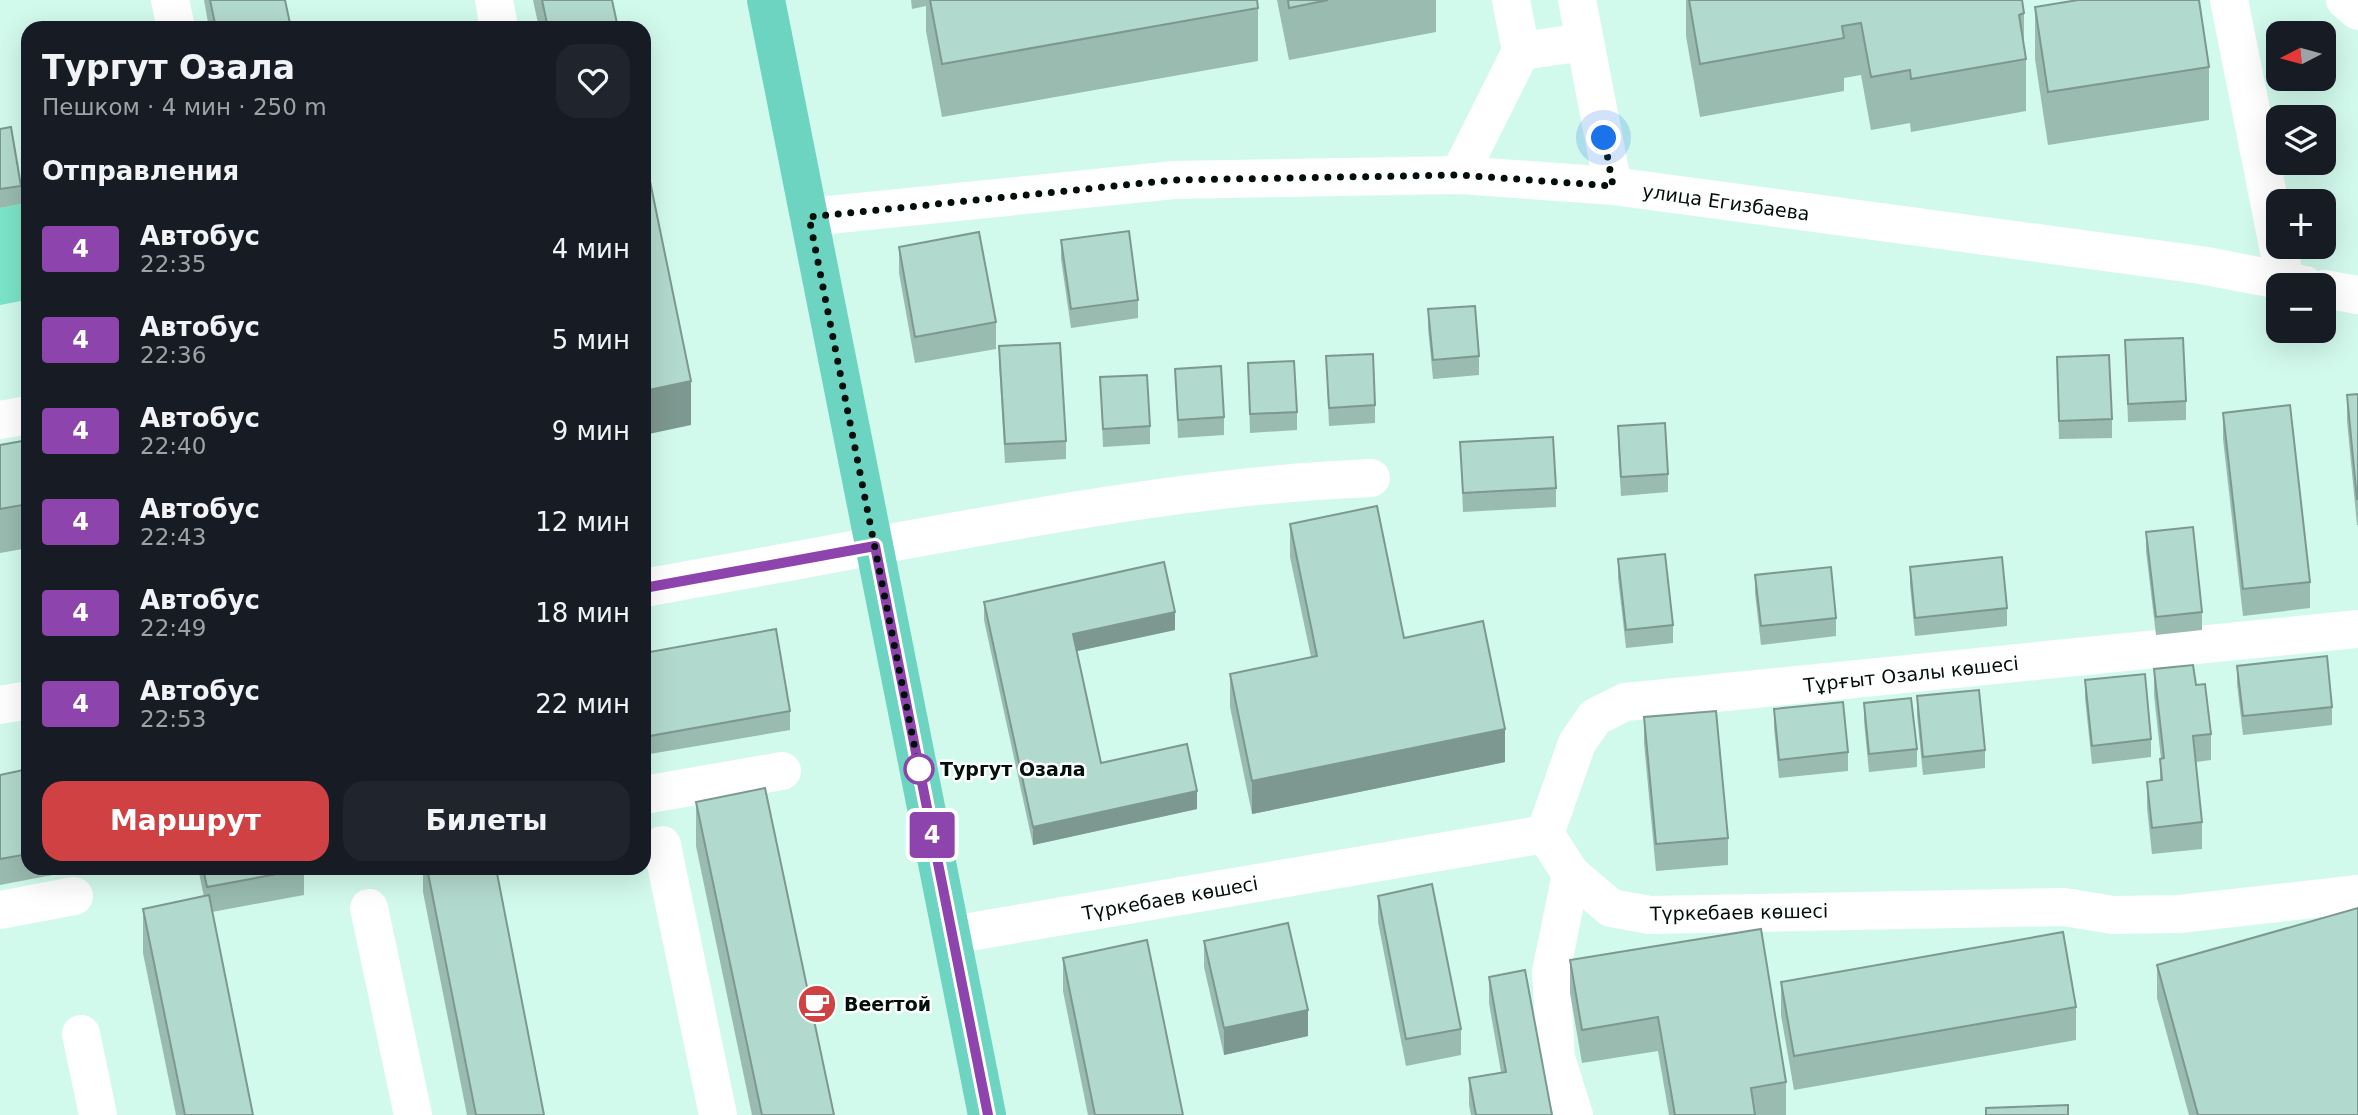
<!DOCTYPE html>
<html lang="ru">
<head>
<meta charset="utf-8">
<style>
  :root { --surface:#171b24; --page:#20242c; --text:#f1f3f6; --muted:#9ea1a6; --accent:#d04143 }
  body { margin:0; font-family:"DejaVu Sans",sans-serif; background:var(--page); color:var(--text); height:100vh; display:flex; flex-direction:column; font-size:26px; white-space:nowrap }
  * { box-sizing:border-box; margin:0 }
  p { font-size:23px; color:var(--muted) }
  .icon { flex:none; width:38px; height:38px; fill:none; stroke:currentColor; stroke-width:2; stroke-linecap:round; stroke-linejoin:round }
  .map { position:relative; flex:1; overflow:hidden }
  .drawer { position:absolute; left:21px; top:21px; width:630px; height:854px; display:flex; flex-direction:column; background:var(--surface); border-radius:21px; box-shadow:0 7px 28px #0002 }
  .drawer>* { flex:none }
  .badge { padding:0 14px; border-radius:5px; font-size:24px; line-height:46px }
  .needle { width:46px; rotate:264deg }
  .tools { position:absolute; left:2266px; top:21px; display:grid; gap:14px }
  .tools a { display:grid; place-items:center; width:70px; height:70px; border-radius:14px; background:var(--surface); box-shadow:0 7px 28px #0002; font-size:35px }
  .you { position:absolute; width:35px; height:35px; margin:-18px; border:5px solid #fff; border-radius:50%; background:#1a73e8; box-shadow:0 0 0 10px #1a73e833 }
  .map>.badge { position:absolute; translate:-50% -50%; box-shadow:0 0 0 4px #fff }
  h2 { padding:0 21px; font-size:26px; line-height:63px }
  .round { display:grid; place-items:center; flex:none; width:74px; height:74px; border-radius:21px; background:var(--page) }
  .overview { display:flex; align-items:center; justify-content:space-between; height:119px; padding:0 21px }
  h1 { font-size:33px; font-weight:800; line-height:52px }
  .button { display:flex; gap:14px; margin-top:auto; padding:14px 21px }
  .button a { flex:1; height:80px; border-radius:21px; background:var(--accent); color:#fff; font-size:28px; font-weight:800; line-height:80px; text-align:center }
  .button a+a { background:var(--page); color:var(--text) }
  ul { padding:0; list-style:none }
  li { display:flex; align-items:center; gap:21px; height:91px; padding:0 21px }
  li div { flex:1 }
  li b { display:block; font-size:26px }
  li em { font-style:normal }
  li .badge { min-width:77px; font-weight:700; text-align:center }
  .map>svg:first-child { display:block }
  .green { fill:#7be4c8 }
  .lines { fill:none; stroke-linecap:round; stroke-linejoin:round }
  .minor { stroke:#fff; stroke-width:38 }
  .major { stroke:#6dd4c1; stroke-width:38 }
  .wall { fill:#99bbb0 }
  .shaded-wall { fill:#7d9890 }
  .building { fill:#b2d9cd; stroke:#7d9890; stroke-width:2 }
  .line-casing { stroke:#fff; stroke-width:16 }
  .line { stroke:#8e44ad; stroke-width:10 }
  .walk { stroke:#030f0b; stroke-width:7; stroke-dasharray:0 12.6 }
  .stop-dot { fill:#fff; stroke:#8e44ad; stroke-width:3.5 }
  .labels { text-anchor:middle; dominant-baseline:central; stroke-width:5; stroke-linejoin:round; paint-order:stroke }
  .street-label { font-size:19px; fill:#030f0b; stroke:#fff }
  .stop-label { font-size:19px; font-weight:bold; fill:#030f0b; stroke:#fff; text-anchor:start }
  .poi-label { font-size:19px; font-weight:bold; fill:#030f0b; stroke:#fff; text-anchor:start }
</style>
</head>
<body>
<div class="map">
<svg width="2358" height="1115" viewBox="0 0 2358 1115">
  <rect width="100%" height="100%" fill="#d1f9ec"/>
  <path class="green" d="M21 204 28 230V295L26 300 0 305V208Z"/>
  <g class="lines">
    <path class="minor" d="M170 0 176 28
      M494 0 499 28
      M1577 0 1613 186
      M2229 0 2285 281
      M2345 0 2358 11
      M1521 51 1585 42
      M1459 175 1521 51 1511 0
      M809 217 1174 180 1459 175 1613 186 2201 265 2305 285
      M2324 289 2358 295
      M0 420 28 415
      M644 588C720 574 797 561 873 546 1038 516 1203 485 1371 478
      M0 705 28 700
      M644 795 782 771
      M1545 834 1577 743 1595 717 1625 702 2358 629
      M1545 834 1571 874 1611 908 1650 915 2064 907 2113 915 2179 914 2358 894
      M662 845 718 1115
      M1571 874 1551 972 1556 1058 1574 1115
      M369 908 413 1115
      M0 910 74 896
      M952 935 1545 834
      M81 1034 98 1115"/>
    <path class="major" d="M766 0 987 1115"/>
  </g>
  <path class="wall" d="M204 0H285L291 28H209Z
    M533 0H612L618 28H539Z
    M911 0H1257L1258 8V61L942 117 926 31V6L912 9Z
    M1277 0H1436V32L1289 60Z
    M1686 0H2022L2024 13V46L2026 59V111L1911 132 1910 123 1871 130 1861 75 1844 78V91L1700 117 1686 36Z
    M2035 7 2209 67V120L2048 145 2035 59Z
    M0 129 21 186V204L0 208Z
    M1061 240 1138 300V318L1071 328 1061 259Z
    M899 247 996 322V349L915 363 899 273Z
    M1428 309 1479 356V375L1433 379 1428 328Z
    M2125 340 2186 401V420L2128 422Z
    M999 346 1066 441V459L1005 463 999 364Z
    M1326 356 1375 405V423L1329 426Z
    M2057 357 2112 419V438L2059 439Z
    M1248 363 1297 412V430L1250 433Z
    M1175 369 1224 417V435L1178 438Z
    M1100 377 1150 426V444L1103 447Z
    M2358 394V525H2357L2347 421V395Z
    M2223 413 2310 582V608L2243 616 2223 439Z
    M1618 426 1668 474V492L1621 496 1618 445Z
    M28 440V548L0 553V445Z
    M1460 442 1556 488V507L1463 512Z
    M1290 524 1404 638 1505 762 1252 814 1230 707V674L1311 657 1290 557Z
    M2146 532 2202 612V630L2156 635 2146 551Z
    M1618 559 1673 625V643L1626 648 1618 578Z
    M1910 567 2007 608V626L1915 636 1910 585Z
    M1755 575 1836 618V636L1761 645 1755 593Z
    M984 602 1175 630 1077 651 1101 763 1197 809 1033 845 984 620Z
    M644 653 790 711V730L644 755Z
    M2237 666 2332 707V725L2243 735 2237 684Z
    M2154 669 2196 685 2211 734V760L2196 762 2202 822V849L2152 854 2147 808V782L2160 780V759H2161L2154 695Z
    M2085 680 2151 739V757L2092 764 2085 698Z
    M1917 696 1985 750V768L1923 775 1917 715Z
    M1864 703 1917 749V767L1869 772 1864 721Z
    M1774 709 1848 752V771L1779 778 1774 727Z
    M1644 717 1728 838V865L1656 871 1644 743Z
    M28 769V868H84V869L0 885V775Z
    M696 802 834 1115H752L696 846Z
    M198 868H304V895L212 912 253 1115H176L143 953V909L204 897Z
    M423 868H496L544 1115H467L423 892Z
    M1378 896 1461 1029V1055L1406 1066 1378 922Z
    M1204 941 1308 1036 1224 1055 1204 967Z
    M1063 958 1183 1115H1088L1063 991Z
    M1570 960 1786 1082V1115H1669L1658 1051 1582 1063 1570 993Z
    M2157 965 2358 1115H2189L2157 998Z
    M1489 977 1552 1115H1471L1469 1105V1078L1501 1072 1489 1003Z
    M1781 982 2076 1007V1040L1794 1090 1781 1015Z"/>
  <path class="shaded-wall" d="M691 381V425L644 435V391Z
    M1175 612V630L1073 652V634Z
    M1505 729V762L1252 814V781Z
    M1197 791V809L1033 845V827Z
    M1308 1010V1036L1224 1055V1028Z"/>
  <path class="building" d="M210 0H285L291 28H216Z
    M542 0H612L618 28H548Z
    M930 0H1257L1258 8 942 64Z
    M1288 0H1328L1289 8Z
    M1689 0H2022L2024 13 2019 15 2026 59 1911 79 1910 70 1871 77 1861 23 1842 26 1844 38 1700 64Z
    M2078 0H2199L2209 67 2048 92 2035 7Z
    M11 127 21 186 0 189V129Z
    M644 152 691 381 644 391Z
    M1129 231 1138 300 1071 309 1061 240Z
    M979 232 996 322 915 337 899 247Z
    M1475 306 1479 356 1433 360 1428 309Z
    M2183 338 2186 401 2128 404 2125 340Z
    M1060 343 1066 441 1005 444 999 346Z
    M1373 354 1375 405 1329 408 1326 356Z
    M2109 355 2112 419 2059 421 2057 357Z
    M1294 361 1297 412 1250 414 1248 363Z
    M1221 366 1224 417 1178 420 1175 369Z
    M1147 375 1150 426 1103 429 1100 377Z
    M2358 394V499H2357L2347 395Z
    M2290 405 2310 582 2243 589 2223 413Z
    M1665 423 1668 474 1621 477 1618 426Z
    M1553 437 1556 488 1463 493 1460 442Z
    M28 440V504L0 509V445Z
    M1377 506 1404 638 1483 621 1505 729 1252 781 1230 674 1317 656 1290 524Z
    M2193 527 2202 612 2156 617 2146 532Z
    M1665 554 1673 625 1626 630 1618 559Z
    M2002 557 2007 608 1915 618 1910 567Z
    M1164 562 1175 612 1073 634 1101 763 1187 744 1197 791 1033 827 984 602Z
    M1831 567 1836 618 1761 626 1755 575Z
    M776 629 790 711 644 737V653Z
    M2327 656 2332 707 2243 716 2237 666Z
    M2193 665 2196 685 2205 684 2211 734 2193 736 2202 822 2152 828 2147 782 2162 780 2160 759 2164 758 2154 669Z
    M2145 674 2151 739 2092 746 2085 680Z
    M1979 690 1985 750 1923 757 1917 696Z
    M1911 698 1917 749 1869 754 1864 703Z
    M1843 702 1848 752 1779 760 1774 709Z
    M1716 711 1728 838 1656 844 1644 717Z
    M28 769V854L0 859V775Z
    M765 788 834 1115H762L696 802Z
    M203 868H304V869L207 887Z
    M427 868H496L544 1115H476Z
    M1432 884 1461 1029 1406 1039 1378 896Z
    M209 895 253 1115H185L143 909Z
    M2358 908V1115H2198L2157 965Z
    M1288 923 1308 1010 1224 1028 1204 941Z
    M1761 929 1786 1082 1751 1088 1755 1115H1675L1658 1017 1582 1030 1570 960Z
    M2063 932 2076 1007 1794 1056 1781 982Z
    M1147 940 1183 1115H1095L1063 958Z
    M1525 970 1552 1115H1476L1469 1078 1506 1072 1489 977Z
    M2068 1105V1115H1986V1108Z"/>
  <g class="lines">
    <g class="line-casing">
      <path id="line" d="M644 588 875 546 988 1115"/>
    </g>
    <use href="#line" class="line"/>
    <path class="walk" d="M919 769 809 217 1174 180 1459 175 1613 186 1604 138"/>
  </g>
  <defs>
    <g id="cafe-disc" transform="scale(2.0125)"><circle r="9.5" fill="#d04143" stroke="#fff"/><path d="M-5.5-4.5H6V0H3Q3 3.5 0 3.5H-2.5Q-5.5 3.5-5.5 0ZM3-3.2v2h1.7v-2ZM-6 4.5H4V6H-6Z" fill="#fff"/></g>
  </defs>
  <g fill-rule="evenodd">
    <use href="#cafe-disc" x="817" y="1004"/>
  </g>
  <circle class="stop-dot" cx="919" cy="769" r="14"/>
  <g class="labels">
    <g class="street-label">
      <text transform="translate(1726 202) rotate(8)">улица Егизбаева</text>
      <text transform="translate(1911 674) rotate(-6)">Тұрғыт Озалы көшесі</text>
      <text transform="translate(1170 898) rotate(-10)">Түркебаев көшесі</text>
      <text transform="translate(1739 912) rotate(-1)">Түркебаев көшесі</text>
    </g>
    <g class="stop-label">
      <text x="940" y="769">Тургут Озала</text>
    </g>
    <g class="poi-label">
      <text x="844" y="1004">Beerтой</text>
    </g>
  </g>
</svg>
<div class="tools">
<a><svg class="needle" viewBox="-14 -14 28 28"><path d="M0-13l5 13h-10z" fill="#e53935"/><path d="M0 13l5-13h-10z" fill="#9ea1a6"/></svg></a>
<a><svg class="icon" aria-label="layers" viewBox="0 0 24 24"><path d="M12 4l9 5-9 5-9-5zM3 14l9 5 9-5"/></svg></a>
<a>+</a>
<a>−</a>
</div>
<div class="you" style="left:1604px;top:138px"></div>
<b class="badge" style="left:932px;top:835px;background:#8e44ad;color:#fff">4</b>
<section class="drawer">
<div class="overview"><div><h1>Тургут Озала</h1><p>Пешком · 4 мин · 250 m</p></div><a class="round"><svg class="icon" aria-label="heart" viewBox="0 0 24 24"><path d="M12 20l-8-8c-3-5 5-10 8-4 3-6 11-1 8 4z"/></svg></a></div>
<h2>Отправления</h2>
<ul>
<li><span class="badge" style="background:#8e44ad;color:#fff">4</span><div><b>Автобус</b><p>22:35</p></div><em>4 мин</em></li>
<li><span class="badge" style="background:#8e44ad;color:#fff">4</span><div><b>Автобус</b><p>22:36</p></div><em>5 мин</em></li>
<li><span class="badge" style="background:#8e44ad;color:#fff">4</span><div><b>Автобус</b><p>22:40</p></div><em>9 мин</em></li>
<li><span class="badge" style="background:#8e44ad;color:#fff">4</span><div><b>Автобус</b><p>22:43</p></div><em>12 мин</em></li>
<li><span class="badge" style="background:#8e44ad;color:#fff">4</span><div><b>Автобус</b><p>22:49</p></div><em>18 мин</em></li>
<li><span class="badge" style="background:#8e44ad;color:#fff">4</span><div><b>Автобус</b><p>22:53</p></div><em>22 мин</em></li>
</ul>
<div class="button"><a>Маршрут</a><a>Билеты</a></div>
</section>
</div>
</body>
</html>
